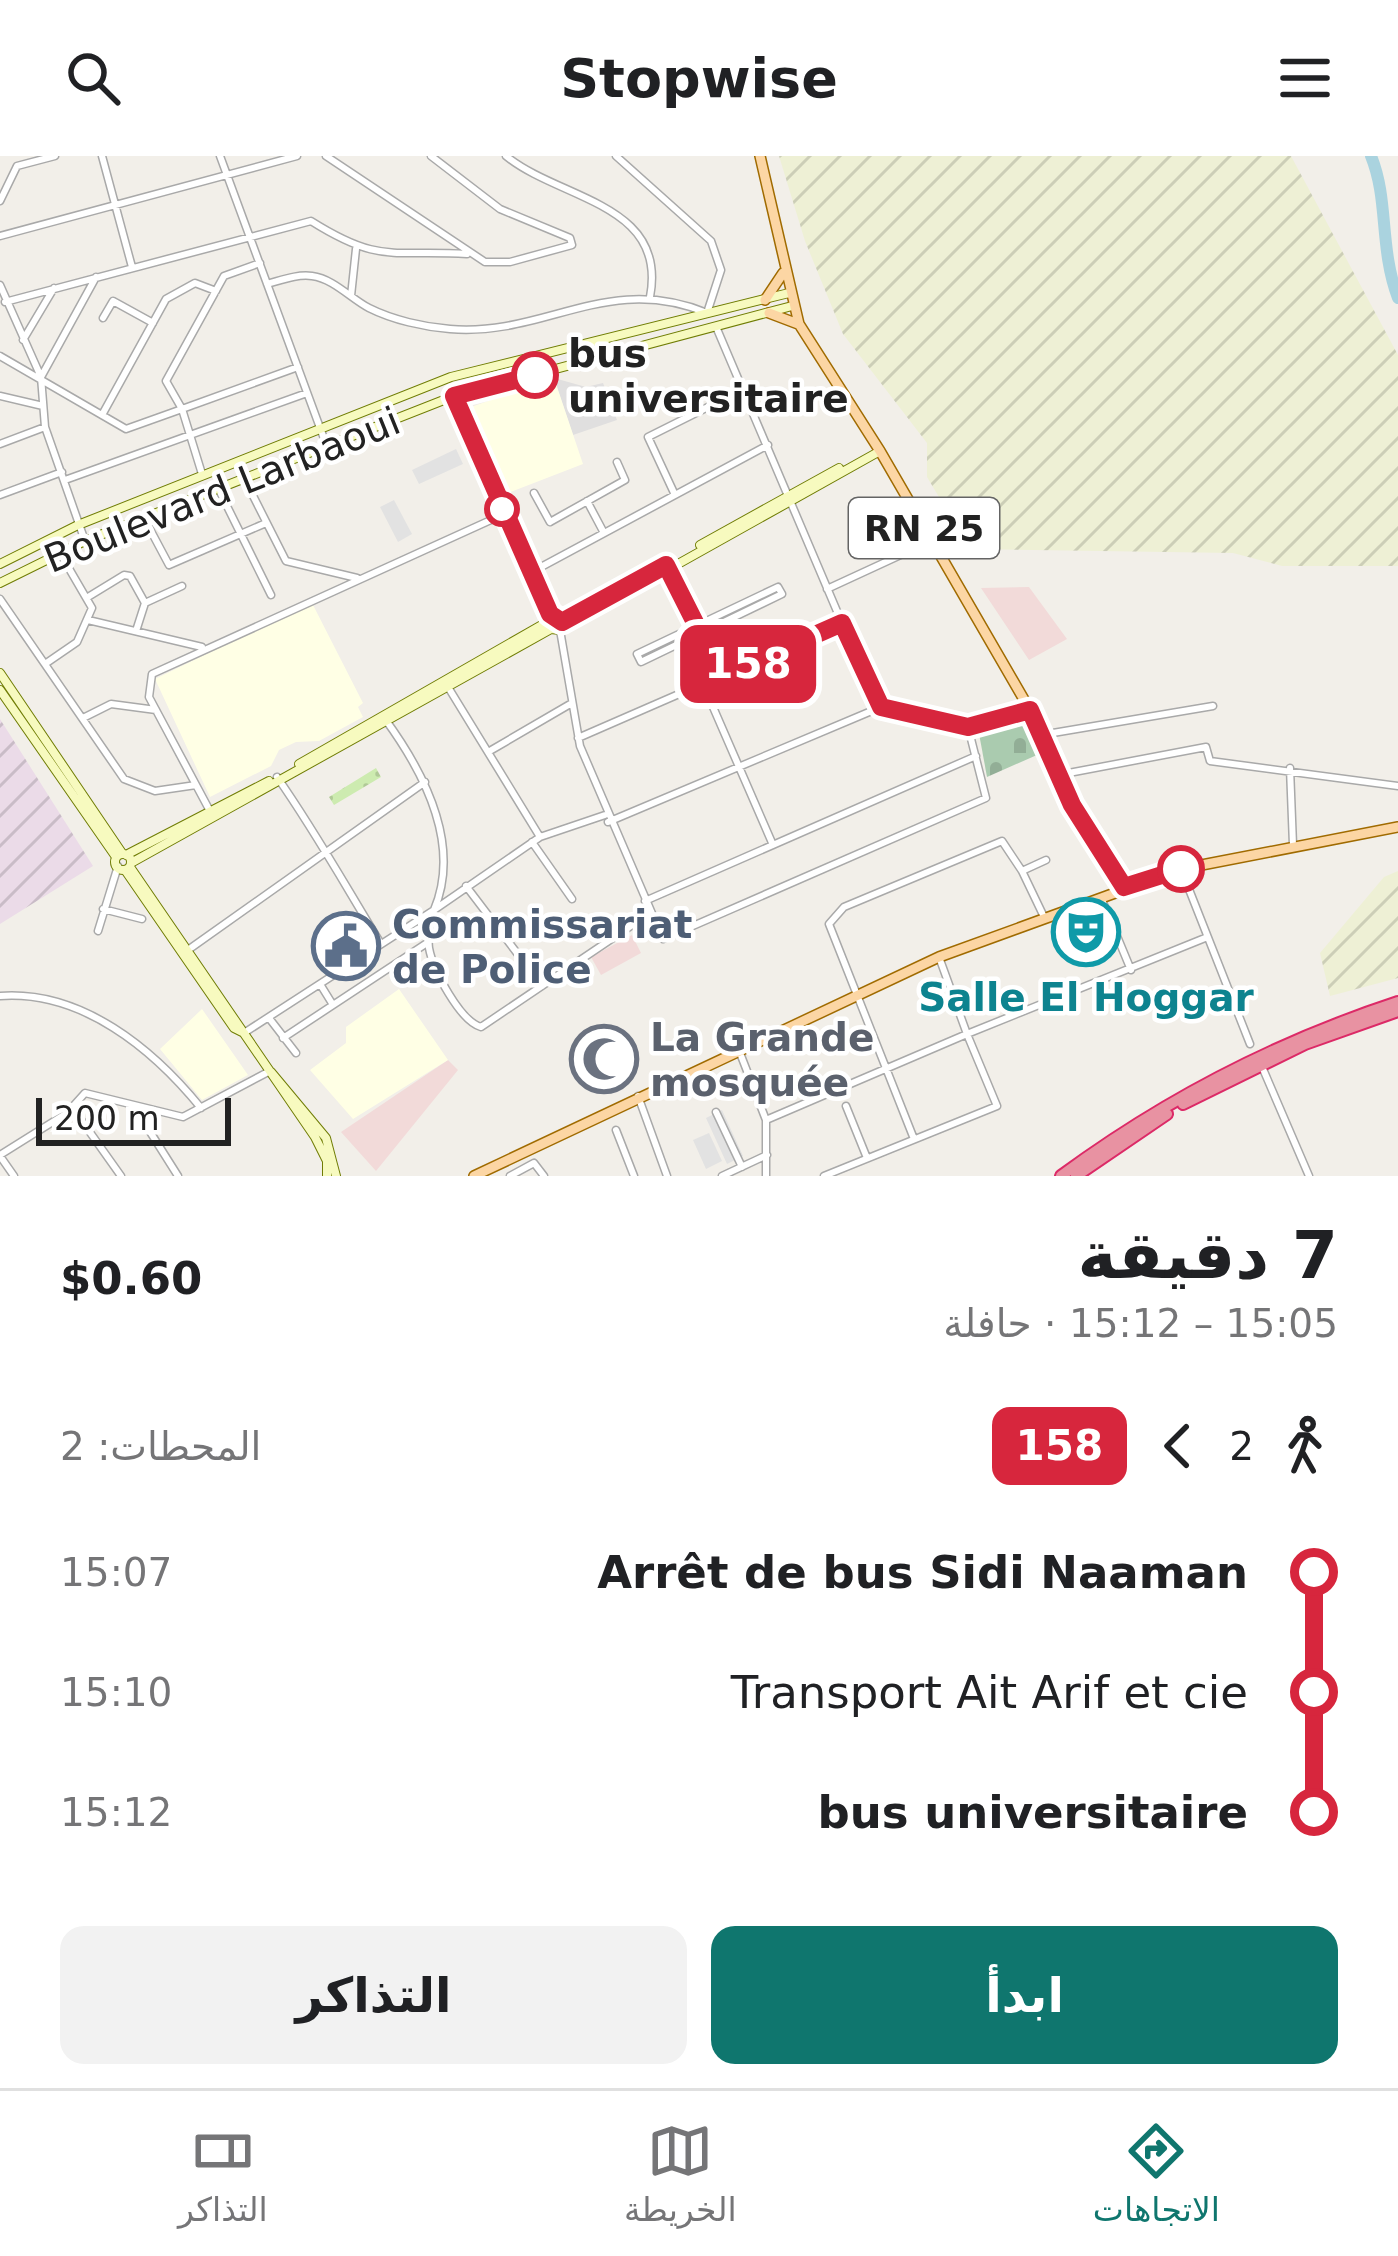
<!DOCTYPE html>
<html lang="ar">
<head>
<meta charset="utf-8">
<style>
  :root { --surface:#fff; --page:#f2f2f2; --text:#202124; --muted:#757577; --line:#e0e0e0; --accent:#0f766e }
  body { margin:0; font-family:"DejaVu Sans",Cairo,sans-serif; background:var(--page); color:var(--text); direction:rtl; height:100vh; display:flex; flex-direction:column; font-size:45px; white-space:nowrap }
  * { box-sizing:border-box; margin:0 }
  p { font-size:39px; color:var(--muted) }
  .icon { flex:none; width:66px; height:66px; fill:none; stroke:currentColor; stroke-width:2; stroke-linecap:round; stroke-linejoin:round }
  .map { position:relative; height:1020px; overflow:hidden; direction:ltr }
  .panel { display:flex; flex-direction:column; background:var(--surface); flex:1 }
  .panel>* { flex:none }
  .badge { padding:0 24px; border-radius:18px; font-size:42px; line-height:78px }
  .scale { position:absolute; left:36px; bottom:30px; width:195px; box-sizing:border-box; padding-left:12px; border:6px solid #222; border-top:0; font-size:33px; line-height:42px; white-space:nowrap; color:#222; -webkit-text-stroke:9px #fff; paint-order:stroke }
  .map>.badge { position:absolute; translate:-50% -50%; box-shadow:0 0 0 6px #fff }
  .legs { display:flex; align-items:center; gap:18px; height:132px; padding:0 60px; font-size:39px }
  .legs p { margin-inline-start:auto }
  .summary { display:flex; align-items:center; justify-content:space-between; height:204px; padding:0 60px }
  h1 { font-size:66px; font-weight:800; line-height:90px }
  .cta { display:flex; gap:24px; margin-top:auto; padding:24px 60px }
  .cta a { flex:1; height:138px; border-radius:24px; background:var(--accent); color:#fff; font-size:48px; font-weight:800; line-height:138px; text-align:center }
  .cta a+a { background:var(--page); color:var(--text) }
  ul { padding:0 60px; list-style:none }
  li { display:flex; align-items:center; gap:42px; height:120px; font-size:45px }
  li i { display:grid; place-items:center; width:18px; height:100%; margin:0 15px; background:currentColor }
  li i::after { content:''; width:30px; height:30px; margin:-15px; border:9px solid; border-radius:50%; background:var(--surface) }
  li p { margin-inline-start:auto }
  li:first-child i { background:linear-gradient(#0000 50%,currentColor 0) }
  li:last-child i { background:linear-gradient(currentColor 50%,#0000 0) }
  header { display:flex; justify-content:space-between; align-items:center; height:156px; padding:0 60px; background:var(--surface); font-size:54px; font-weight:800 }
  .menu { display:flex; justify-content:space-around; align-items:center; height:168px; border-top:3px solid var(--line); background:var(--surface); font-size:33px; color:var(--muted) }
  .menu a { display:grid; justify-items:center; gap:6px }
  .menu .active { color:var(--accent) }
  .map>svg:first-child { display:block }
  .residential { fill:#e0dfdf }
  .commercial { fill:#f2dad9 }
  .industrial { fill:url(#industrial-furrows) }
  .education { fill:#ffffe5 }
  .farmland { fill:url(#farmland-furrows) }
  .grass { fill:url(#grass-dots) }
  .cemetery { fill:url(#cemetery-stones) }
  .parking { fill:#e2e2e2 }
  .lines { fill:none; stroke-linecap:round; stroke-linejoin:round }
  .river { stroke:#aad3df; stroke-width:12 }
  .street-casing { stroke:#a9a9a9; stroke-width:9 }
  .secondary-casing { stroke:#707d05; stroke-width:10 }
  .primary-casing { stroke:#a06b00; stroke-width:12 }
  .highway-casing { stroke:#dc2a67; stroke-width:14 }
  .street { stroke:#fff; stroke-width:6 }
  .secondary { stroke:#f7fabf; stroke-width:8 }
  .primary { stroke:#fcd6a4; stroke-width:9 }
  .highway { stroke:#e892a2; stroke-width:10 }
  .line-1-casing { stroke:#fff; stroke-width:27 }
  .line-1 { stroke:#d7263d; stroke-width:18 }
  .stop-1-dot { fill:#fff; stroke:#d7263d; stroke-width:6 }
  .labels { text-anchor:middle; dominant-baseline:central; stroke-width:9; stroke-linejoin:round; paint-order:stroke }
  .shield { fill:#fff; stroke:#646464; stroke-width:3 }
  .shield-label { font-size:36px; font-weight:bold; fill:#222 }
  .stop-label { font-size:39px; font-weight:bold; fill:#222; stroke:#fff; text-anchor:start }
  .street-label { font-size:39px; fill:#222; stroke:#fff }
  .service-label { font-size:39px; font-weight:bold; fill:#4e5e75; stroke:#fff; text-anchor:start }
  .culture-label { font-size:39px; font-weight:bold; fill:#0d838f; stroke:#fff }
  .worship-label { font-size:39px; font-weight:bold; fill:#5b616d; stroke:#fff; text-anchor:start }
</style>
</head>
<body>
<header><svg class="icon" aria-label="menu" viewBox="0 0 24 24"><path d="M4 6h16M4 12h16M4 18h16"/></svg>Stopwise<svg class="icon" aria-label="search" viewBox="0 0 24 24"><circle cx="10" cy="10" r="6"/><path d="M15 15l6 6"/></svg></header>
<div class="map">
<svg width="1398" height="1020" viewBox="0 0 1398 1020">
  <defs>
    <pattern id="industrial-furrows" width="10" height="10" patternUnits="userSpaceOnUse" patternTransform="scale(3)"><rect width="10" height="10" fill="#ebdbe8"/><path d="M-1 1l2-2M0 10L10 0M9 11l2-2" fill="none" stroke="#c9bcc7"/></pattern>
    <pattern id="farmland-furrows" width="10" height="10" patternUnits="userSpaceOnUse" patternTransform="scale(3)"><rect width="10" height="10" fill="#eef0d5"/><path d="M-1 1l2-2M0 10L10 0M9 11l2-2" fill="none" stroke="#ccceb7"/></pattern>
    <pattern id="grass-dots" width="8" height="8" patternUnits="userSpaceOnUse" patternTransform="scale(3)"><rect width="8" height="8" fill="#cdebb0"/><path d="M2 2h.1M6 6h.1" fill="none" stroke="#b0c997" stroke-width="1.8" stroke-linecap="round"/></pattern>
    <pattern id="cemetery-stones" width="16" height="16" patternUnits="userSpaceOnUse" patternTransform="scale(3)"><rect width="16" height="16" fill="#aacbaf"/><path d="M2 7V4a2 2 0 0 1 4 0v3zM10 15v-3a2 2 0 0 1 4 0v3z" fill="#92ae96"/></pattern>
  </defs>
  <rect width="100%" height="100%" fill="#f2efe9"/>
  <path class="residential" d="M554 222 586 231 603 227 617 264 573 279Z"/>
  <path class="commercial" d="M1029 431 1067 483 1029 504 981 432Z
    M632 779 641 797 601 819 591 801Z
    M448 904 458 914 376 1015 341 976Z"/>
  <path class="industrial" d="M0 563 93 710 0 768Z"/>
  <path class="education" d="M554 222 583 308 508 337 471 251Z
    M312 447 363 547 358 551 363 561 319 585 296 586 279 594 271 610 210 641 155 523Z
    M399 833 448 904 353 963 310 914 346 887V871Z
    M202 853 248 919 202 944 160 893Z"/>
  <path class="farmland" d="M779 0H1291L1398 199V410H1282L1233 397 970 393 927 321V287L843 178 805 85Z
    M1398 715V822L1330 840 1320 797 1384 721Z"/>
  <path class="grass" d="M376 612 381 621 334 649 329 641Z"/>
  <path class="cemetery" d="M1023 563 1037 599 987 621 978 572Z"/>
  <path class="parking" d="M456 293 463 308 419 328 412 314Z
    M394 344 412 378 398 386 380 351Z
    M722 954 743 1000 727 1008 706 962Z
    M709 977 722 1005 706 1013 693 984Z"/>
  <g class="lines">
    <path class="river" d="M1371 0C1389 44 1379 91 1398 142"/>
    <g class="street-casing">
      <path id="street" d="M102 0 132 111
        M220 0 326 288
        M326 0 485 106H510L572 89 570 82 500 53 431 0
        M506 0C560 44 668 47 650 141
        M0 45 17 10 55 0
        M0 80 297 0
        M267 128C282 124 297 118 312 120 334 123 350 142 369 152 393 164 424 171 450 173 545 181 607 116 707 157L721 114 711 85 616 0
        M0 129 41 221 45 271 85 385
        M351 140 356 93
        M5 146 311 65C381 109 392 93 467 98
        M103 162 113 145 153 167
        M717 173 842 467
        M23 184 54 132
        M0 200 126 273 182 253 166 225 224 120 260 107
        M41 221 96 121
        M0 240 43 250
        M454 240 550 458
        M102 259 166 143 195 127 216 135
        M0 288 45 271
        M202 318 182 253 298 211
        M244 322 286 405 357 422
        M65 324 307 237
        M218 332 271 439
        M534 337 550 366 625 324 617 306
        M0 339 62 316
        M675 339 648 281 716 247
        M587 345 604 377
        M144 362 169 409 266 367
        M666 409 722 520
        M528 418 768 289
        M778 431 782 438 641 506 637 498Z
        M827 433 931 385
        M88 441 124 419 130 420 145 447
        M0 443 124 623 155 635 196 629
        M88 464 202 491
        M560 474 580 590 663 783 986 642 968 571
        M136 475 145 447 182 430
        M45 508 77 486 92 452 60 397
        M703 528 773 689
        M448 531 540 681
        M882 552 968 571 1030 554
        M83 562 111 548 156 554
        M1041 579 1213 550
        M578 582 842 467 881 551 608 666
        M488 596 572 547
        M1290 612 1293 689
        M1058 619 1206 591 1210 605 1398 630
        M277 621C315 675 346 731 381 788
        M211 657 149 541 152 518 504 358
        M605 659 540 681 434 754C432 766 427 780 429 792 433 814 460 865 481 871L650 757
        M532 686 572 743
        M1181 713 1250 888
        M466 730 542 830
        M1102 744 1131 814
        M645 745 976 600
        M103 753 142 763
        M1045 763 1022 715 1046 704
        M98 775 118 710
        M188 794 425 626
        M939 801 967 878 1205 782
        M320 828 333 849
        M0 840C82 834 153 893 201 952
        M269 862 296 897
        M244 877 434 754C462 688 423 615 385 563
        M283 882 427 787
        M740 897 766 964 967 878 997 950 824 1020
        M1263 913 1309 1020
        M638 940 667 1020
        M846 950 867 1002
        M72 951 121 1020
        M135 952 178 1020
        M716 956 742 1011
        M616 974 634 1020
        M914 983 829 768 844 751 1002 685 1022 715
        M0 999 67 957 85 937 183 961 270 915
        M0 1000 14 1020
        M510 1020 534 1007 544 1020
        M722 1020 767 999
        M766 1020V964"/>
    </g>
    <g class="secondary-casing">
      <path id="secondary" d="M700 389 839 312
        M0 408 78 369 451 221 789 137
        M0 427 85 385 454 240 792 150
        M565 469 556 458 547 462 551 473 560 474 880 295
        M0 517 122 697
        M0 534 116 701
        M299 608 547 466
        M115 706a8 8 0 1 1 16 0a8 8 0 1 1-16 0Z
        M126 699 269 625
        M131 707 551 473
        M130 711 315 981 327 1005V1020
        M125 714 234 872 244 877
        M271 916 326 982 336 1020"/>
    </g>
    <g class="primary-casing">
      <path id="primary" d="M760 0 799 168 880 295 1030 554 1072 649 1124 731
        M765 144 783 117
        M769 157 798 168
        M474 1020 939 801 1181 713 1398 671"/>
    </g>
    <g class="highway-casing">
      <path id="highway" d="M1183 948 1305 888 1398 855
        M1061 1020C1164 944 1276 886 1398 846
        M1076 1020 1167 958"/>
    </g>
    <use href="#street" class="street"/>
    <use href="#secondary" class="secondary"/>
    <use href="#primary" class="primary"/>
    <use href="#highway" class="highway"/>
  </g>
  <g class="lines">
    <g class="line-1-casing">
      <path id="line-1" d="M535 219 454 240 550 458 562 466 666 409 722 520 842 467 881 551 968 571 1030 554 1072 649 1124 731 1181 713"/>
    </g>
    <use href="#line-1" class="line-1"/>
  </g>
  <defs>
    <g id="theatre-ring" transform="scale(3.45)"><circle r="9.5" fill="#fff" stroke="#0f9aa8" stroke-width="1.5"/><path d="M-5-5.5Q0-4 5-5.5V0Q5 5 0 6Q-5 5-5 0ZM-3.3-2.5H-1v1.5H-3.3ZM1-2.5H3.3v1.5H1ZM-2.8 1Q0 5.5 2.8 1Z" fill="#0f9aa8"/></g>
    <g id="civic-ring" transform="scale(3.45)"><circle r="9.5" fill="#fff" stroke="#5c6f8a" stroke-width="1.5"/><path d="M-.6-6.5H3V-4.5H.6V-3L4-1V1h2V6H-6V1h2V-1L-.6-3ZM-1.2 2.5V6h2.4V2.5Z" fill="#5c6f8a"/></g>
    <g id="mosque-ring" transform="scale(3.45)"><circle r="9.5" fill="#fff" stroke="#6b7280" stroke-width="1.5"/><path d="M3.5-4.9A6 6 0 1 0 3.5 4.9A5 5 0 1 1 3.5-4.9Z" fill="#6b7280"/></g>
  </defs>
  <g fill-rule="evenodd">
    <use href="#theatre-ring" x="1086" y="776"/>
    <use href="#civic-ring" x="346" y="790"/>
    <use href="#mosque-ring" x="604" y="903"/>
  </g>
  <g class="stop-1-dot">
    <circle cx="535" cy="219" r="21"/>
    <circle cx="502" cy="353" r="15"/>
    <circle cx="1181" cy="713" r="21"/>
  </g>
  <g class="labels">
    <rect class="shield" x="849" y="342" width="150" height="60" rx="9"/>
    <g class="shield-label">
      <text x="924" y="372">RN 25</text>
    </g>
    <g class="stop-label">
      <text x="568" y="197">bus<tspan x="568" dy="45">universitaire</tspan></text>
    </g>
    <g class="street-label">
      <text transform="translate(222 334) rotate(-22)">Boulevard Larbaoui</text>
    </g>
    <g class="service-label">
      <text x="392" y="768">Commissariat<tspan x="392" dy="45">de Police</tspan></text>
    </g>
    <g class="culture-label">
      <text x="1086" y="841">Salle El Hoggar</text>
    </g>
    <g class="worship-label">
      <text x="650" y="881">La Grande<tspan x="650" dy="45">mosquée</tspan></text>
    </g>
  </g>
</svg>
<div class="scale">200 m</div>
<b class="badge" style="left:748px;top:508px;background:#d7263d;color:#fff">158</b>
</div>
<section class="panel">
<div class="summary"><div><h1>7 دقيقة</h1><p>15:05 – 15:12 · حافلة</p></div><b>$0.60</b></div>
<div class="legs"><svg class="icon" aria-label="walk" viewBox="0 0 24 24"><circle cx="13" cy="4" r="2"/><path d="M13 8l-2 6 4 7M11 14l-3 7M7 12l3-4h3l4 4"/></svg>2<svg class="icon" aria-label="back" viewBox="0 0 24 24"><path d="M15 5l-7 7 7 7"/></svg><b class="badge" style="background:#d7263d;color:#fff">158</b><p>المحطات: 2</p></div>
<ul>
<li><i style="color:#d7263d"></i><b>Arrêt de bus Sidi Naaman</b><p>15:07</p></li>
<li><i style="color:#d7263d"></i><span>Transport Ait Arif et cie</span><p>15:10</p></li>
<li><i style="color:#d7263d"></i><b>bus universitaire</b><p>15:12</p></li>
</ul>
<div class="cta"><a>ابدأ</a><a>التذاكر</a></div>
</section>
<nav class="menu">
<a class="active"><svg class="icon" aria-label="directions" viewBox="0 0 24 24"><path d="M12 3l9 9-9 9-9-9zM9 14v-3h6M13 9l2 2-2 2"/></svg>الاتجاهات</a>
<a><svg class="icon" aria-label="map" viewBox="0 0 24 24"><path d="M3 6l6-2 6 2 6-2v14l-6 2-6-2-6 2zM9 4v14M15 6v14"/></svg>الخريطة</a>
<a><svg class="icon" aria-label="tickets" viewBox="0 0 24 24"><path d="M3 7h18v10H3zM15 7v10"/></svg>التذاكر</a>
</nav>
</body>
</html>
